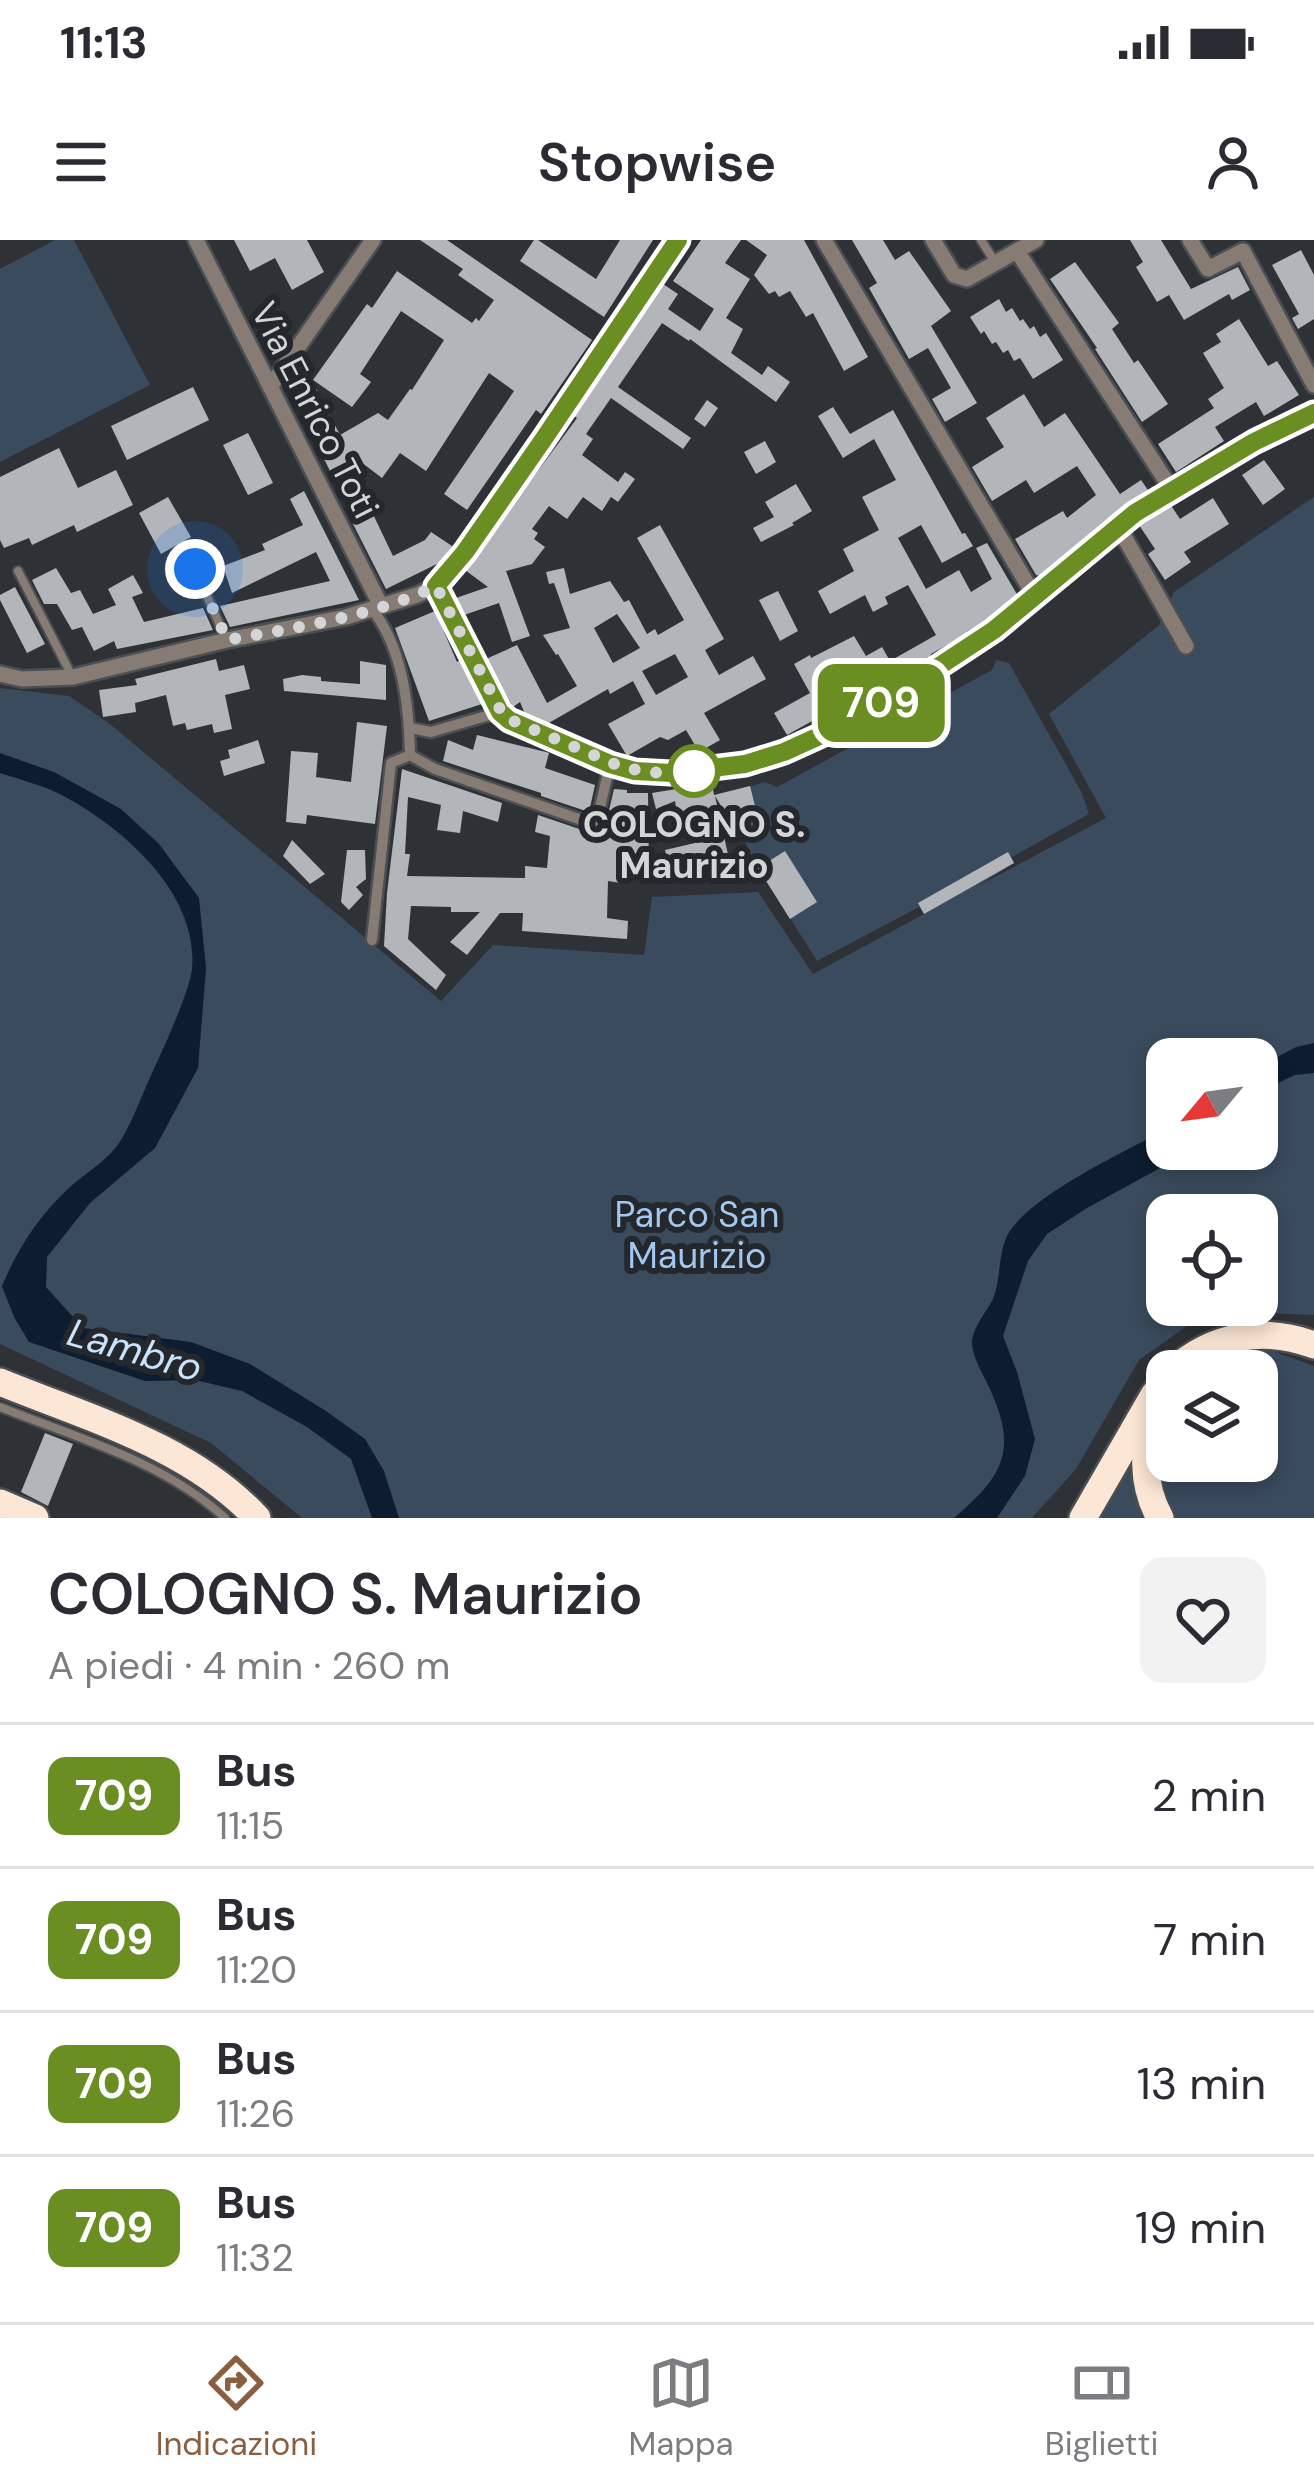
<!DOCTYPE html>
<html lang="it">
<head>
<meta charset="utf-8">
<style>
  :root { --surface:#fff; --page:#f2f2f3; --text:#2b2b33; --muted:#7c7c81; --line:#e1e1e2; --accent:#895f40 }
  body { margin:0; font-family:"DM Sans",sans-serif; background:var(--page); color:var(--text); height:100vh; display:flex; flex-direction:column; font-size:45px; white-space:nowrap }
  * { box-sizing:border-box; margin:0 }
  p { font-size:39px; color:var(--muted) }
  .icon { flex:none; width:66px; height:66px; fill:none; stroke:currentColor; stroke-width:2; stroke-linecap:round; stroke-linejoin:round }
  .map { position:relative; height:1278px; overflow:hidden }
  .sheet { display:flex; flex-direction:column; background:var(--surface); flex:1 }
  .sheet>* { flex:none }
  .badge { padding:0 24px; border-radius:18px; font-size:42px; line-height:78px }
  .needle { width:78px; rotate:241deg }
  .buttons { position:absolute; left:1146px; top:798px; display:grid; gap:24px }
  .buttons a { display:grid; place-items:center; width:132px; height:132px; border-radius:24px; background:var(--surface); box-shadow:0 6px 18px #0003; font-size:60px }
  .you { position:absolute; width:60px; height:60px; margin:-30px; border:9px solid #fff; border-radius:50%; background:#1a73e8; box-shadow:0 0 0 18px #1a73e833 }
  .map>.badge { position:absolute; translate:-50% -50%; box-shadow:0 0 0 6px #fff }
  .round { display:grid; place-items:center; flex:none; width:126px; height:126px; border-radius:24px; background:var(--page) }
  .head { display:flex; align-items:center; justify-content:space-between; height:204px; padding:0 48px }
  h1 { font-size:57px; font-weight:600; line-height:90px }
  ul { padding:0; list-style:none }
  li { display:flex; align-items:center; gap:36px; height:144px; padding:0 48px; border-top:3px solid var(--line) }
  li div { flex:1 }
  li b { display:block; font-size:45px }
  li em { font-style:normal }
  li .badge { min-width:132px; font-weight:700; text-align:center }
  .status { display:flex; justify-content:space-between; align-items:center; height:84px; padding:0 60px; background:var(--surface); direction:ltr }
  .status svg { height:33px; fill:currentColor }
  header { display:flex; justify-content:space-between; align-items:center; height:156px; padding:0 48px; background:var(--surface); font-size:54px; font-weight:600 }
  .dock { display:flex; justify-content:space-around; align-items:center; height:168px; border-top:3px solid var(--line); background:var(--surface); font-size:33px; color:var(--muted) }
  .dock a { display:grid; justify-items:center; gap:6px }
  .dock .on { color:var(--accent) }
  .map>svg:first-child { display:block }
  .green { fill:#3a4b5d; fill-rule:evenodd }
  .water { fill:#0d1d2f }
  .building { fill:#b2b6ba; fill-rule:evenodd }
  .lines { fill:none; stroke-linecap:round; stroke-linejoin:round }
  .service-casing { stroke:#4c4f52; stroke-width:12 }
  .pedestrian-casing { stroke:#4c4f52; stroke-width:15 }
  .minor-casing { stroke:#4c4f52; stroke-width:20 }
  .motorway-casing { stroke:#4c4f52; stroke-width:32 }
  .service { stroke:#877c74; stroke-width:8 }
  .pedestrian { stroke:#877c74; stroke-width:10 }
  .minor { stroke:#877c74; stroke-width:15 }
  .motorway { stroke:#fce6d5; stroke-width:27 }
  .line-casing { stroke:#fff; stroke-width:27 }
  .line { stroke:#6b8e23; stroke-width:18 }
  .walk { stroke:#d3d5d7; stroke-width:12; stroke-dasharray:0 21.6 }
  .stop-dot { fill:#fff; stroke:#6b8e23; stroke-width:6 }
  .labels { text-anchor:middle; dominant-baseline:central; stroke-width:12; stroke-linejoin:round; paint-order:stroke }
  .street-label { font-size:36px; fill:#d3d5d7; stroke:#24272b }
  .stop-label { font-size:36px; font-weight:bold; fill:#d3d5d7; stroke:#24272b }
  .park-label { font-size:36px; fill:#a2c7f1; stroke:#24272b }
  .water-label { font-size:39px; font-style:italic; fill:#cbe2fb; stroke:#24272b }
</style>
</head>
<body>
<div class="status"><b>11:13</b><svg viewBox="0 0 49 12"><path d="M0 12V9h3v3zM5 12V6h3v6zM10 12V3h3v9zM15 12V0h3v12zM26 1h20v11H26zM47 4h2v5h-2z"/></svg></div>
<header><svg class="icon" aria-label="menu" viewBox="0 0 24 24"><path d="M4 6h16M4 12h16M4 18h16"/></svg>Stopwise<svg class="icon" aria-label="person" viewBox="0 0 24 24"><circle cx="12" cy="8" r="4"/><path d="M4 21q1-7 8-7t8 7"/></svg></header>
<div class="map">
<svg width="1314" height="1278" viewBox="0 0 1314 1278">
  <rect width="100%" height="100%" fill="#2e3135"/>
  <path class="green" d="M55 0H74L150 145 0 222V29Z
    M1314 257V1075L1208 1071 1139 1120 1076 1229 1032 1278H302L211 1203 0 1104V448L69 456 110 484 441 761 493 705 644 715 652 657 758 652 813 734 924 674 919 667 817 721 748 612 733 551 765 542 777 547 992 430 996 420 1009 423 1082 553 1089 574 1012 617 1014 623 976 647 1106 578 1049 474 1159 385 1174 352ZM1167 819H1257V909H1167ZM1167 975H1257V1065H1167Z
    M1252 1109 1275 1112 1314 1126V1278H1169L1152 1202 1167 1166V1221H1257V1131H1201L1223 1118Z
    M1133 1208 1150 1278H1094Z"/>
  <path class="water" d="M0 513 54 532 121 569 159 604 199 658 206 728 198 828 155 908 90 963 47 1017 46 1047 83 1088 191 1102 250 1124 326 1171 365 1199 384 1231 399 1278H372L351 1219 307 1187 242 1151 195 1140 145 1141 29 1102 14 1077 2 1046C18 1008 38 977 69 948 84 934 105 922 117 906 130 889 143 852 153 831 164 807 189 753 192 729 199 655 126 591 69 559 49 547 22 540 0 533Z
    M1314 803V833L1295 835 1257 853V828L1296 807Z
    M1167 889V909H1182L1162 927 1087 968 1047 994 1028 1021 1003 1096 1017 1132 1035 1199 1025 1236 997 1278H954C1005 1235 1019 1208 987 1143 981 1130 971 1114 972 1100 974 1086 987 1071 993 1059 1001 1039 998 1015 1007 996 1028 956 1126 911 1167 889Z"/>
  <path class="building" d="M234 0H307L324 32 292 50 275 18 250 31Z
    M420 0H447L592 100 541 174 536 170 467 270 444 254 514 151 489 133 426 231 400 213 382 238 357 219 330 231 297 163 312 141 340 195 378 173 388 180 410 149 412 150 444 100 401 71 360 134 371 142 352 167 313 140 367 64 372 68 397 31 472 83 476 78 479 81 494 60 458 35 463 29Z
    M534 0H538L596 39 620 0H653L604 77 520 21Z
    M701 0H741L725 23 750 39 726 78 743 89 731 113 762 135 768 126 790 142 776 162 690 99 689 101 662 83 618 147 691 198 683 209 611 158 586 194 593 199 582 215 618 242 625 232 635 239 618 262 611 257 602 271 583 257 567 279 549 266 532 289 538 293 534 299 545 307 532 324 506 331 530 396 512 402 499 363 464 375 456 358 488 347 465 330 577 178 574 176 663 44 678 54 668 69 700 91 714 69 673 41Z
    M746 0H804L868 117 844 131 813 73 806 77 790 51 779 57 775 51 769 54 754 35 767 15Z
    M852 0H883L895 20 909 11 951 71 931 86 977 163 945 182 932 159 951 148 928 108 909 119 869 48 877 43Z
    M1130 0H1161L1191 49 1238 27 1250 50 1232 60 1229 54 1184 80 1169 55 1157 62 1136 27 1143 22Z
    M1301 10 1314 35V79L1298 89 1292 78 1299 74 1272 25Z
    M1075 22 1119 83 1112 89 1134 123 1138 120 1168 164 1142 182 1095 109 1097 108 1050 39Z
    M999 59 1006 72 1012 68 1020 81 1023 79 1030 89 1034 86 1040 97 1046 93 1063 120 1033 139 1020 118 1014 121 1008 110 1003 113 996 102 992 104 984 91 981 94 970 77Z
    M1239 79 1268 126 1277 121 1299 155 1264 176 1256 162 1215 187 1224 201 1176 232 1158 204 1214 168 1208 159 1224 148 1203 113 1221 102 1216 94Z
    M193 147 209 180 127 220 111 186Z
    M1024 154 1044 187 1065 173 1120 254 1141 240 1148 250 1102 283 1040 336 1036 335 1015 299 1063 271 1067 278 1096 255 1077 226 1034 253 1026 240 992 261 972 227 1004 207 986 178Z
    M707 160 718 168 705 187 694 179Z
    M833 167 850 194 893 170 962 294 965 293 973 306 942 323 921 285 898 298 926 349 959 330 971 352 992 339 976 308 987 303 1018 356 991 377 966 392 967 394 931 414 930 418 865 453 867 457 825 480 823 475 787 495 774 473 810 453 794 424 810 415 811 418 854 396 866 416 882 407 890 421 936 395 908 345 885 357 888 364 873 372 865 355 830 374 818 351 854 331 843 309 879 290 862 257 896 240 874 199 843 218 818 176Z
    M248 193 273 243 248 255 223 205Z
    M765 201 776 222 756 234 744 212Z
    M59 208 78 248 116 230 133 265 77 292 74 285 32 305 29 298 4 308 0 300V237Z
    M1264 220 1285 249 1263 265 1242 235Z
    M796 244 812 271 792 283 794 285 761 302 753 288 774 277 765 262Z
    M304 251 359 360 230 387 220 366 330 341 316 312 232 353 223 326 265 310 262 304 303 285 290 259Z
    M168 257 191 297 161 314 139 273Z
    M1213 258 1229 284 1184 312 1191 322 1165 340 1148 314 1155 309 1139 285 1170 264 1180 279Z
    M371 270 393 316 425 300 431 292 452 306 441 322 386 349 351 280Z
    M660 285 724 399 705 410 719 435 753 416 766 439 704 473 720 500 699 512 686 490 668 500 660 497 627 516 608 484 645 464 633 441 610 454 608 449 547 484 525 474 520 462 513 467 486 419 517 405 547 463 577 446 558 414 556 415 543 395 570 388 554 343 549 344 546 332 564 328 570 354 610 341 624 362 629 360 647 394 655 389 658 395 684 380 637 298ZM617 374 640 408 613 423 594 388ZM675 414 688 437 656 455 642 431Z
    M56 328 71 353 80 350 93 374 116 365 108 349 133 335 143 353 132 357 144 382 203 368 213 390 117 409 114 401 94 411 82 387 72 390 57 364H44L32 340Z
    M15 347 45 404 27 413 0 360V355Z
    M778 351 798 391 780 401 759 360Z
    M435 371 457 422 460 420 482 464 429 481 395 388Z
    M216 419 219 431 244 425 250 449 225 455 232 489 214 493 212 484 187 490 185 483 173 486 166 455 135 463 136 472 103 477 99 450 137 445 135 439Z
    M360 421 386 425V460L284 451 283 439 302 435 321 437V441L360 444Z
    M357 482 387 486 375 584 307 575 306 584 286 582 291 511 318 513 316 537 351 542Z
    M477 495 546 512 549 513 545 528 595 545 589 572 541 556V553L443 521 448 500 473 510Z
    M258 500 265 523 224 536 220 521 230 518 228 510Z
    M402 529 502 563 498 582 463 571 460 593 437 590 441 565 408 557 405 614H410L407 636 525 638V626L547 628 550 596 535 592 538 575 597 595 605 587 614 549 627 550V553H648L649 639 621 638V643L608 641 607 678 628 681 627 699 522 691 523 673H500L467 715 450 702 480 672H451V667L411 666 408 699 446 735 436 750 384 706 387 653Z
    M712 543 714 555 750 546 757 574 729 579 715 556 731 628 672 641 665 610 695 603 690 572 677 573 675 561 656 569 652 553Z
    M292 600 325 634 310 644 283 616Z
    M347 610H365L366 639 356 647 363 655 349 670 341 662Z
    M785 611 817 662 790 679 758 628Z
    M1008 612 1014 623 924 674 918 663Z
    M45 1193 73 1204 48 1266 21 1252Z"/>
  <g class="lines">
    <g class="service-casing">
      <path id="service" d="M981 0 995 22
        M195 329 226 399
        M18 331 72 436
        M0 1167C77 1198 163 1221 225 1278"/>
    </g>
    <g class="pedestrian-casing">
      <path id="pedestrian" d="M371 368C403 407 409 466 410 515L391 523 372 700
        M410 488 431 492 500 472
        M410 515 435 529 596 585 610 524"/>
    </g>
    <g class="minor-casing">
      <path id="minor" d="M196 0 381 366
        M824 0 1035 357
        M933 0 954 35 967 39 1036 0
        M1190 0 1208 29 1243 11 1314 145
        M1017 11 1172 250
        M270 147 373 0
        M1118 286 1186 406
        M436 346 500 472 509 480C541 497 601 525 635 531 657 535 678 533 699 530 788 522 865 475 939 427 964 410 990 394 1013 375 1051 345 1086 310 1124 281 1182 237 1249 204 1314 173
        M0 434 22 439 73 437 227 400 346 377 417 355 436 346 465 312 678 0"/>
    </g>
    <g class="motorway-casing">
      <path id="motorway" d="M1173 1131C1213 1095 1264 1086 1314 1105
        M0 1142C88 1178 190 1206 257 1278
        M1157 1173C1141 1207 1142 1245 1160 1278
        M0 1263 35 1278
        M1083 1278 1154 1155 1167 1139"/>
    </g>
    <use href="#service" class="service"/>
    <use href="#pedestrian" class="pedestrian"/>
    <use href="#minor" class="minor"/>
    <use href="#motorway" class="motorway"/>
  </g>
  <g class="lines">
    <g class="line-casing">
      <path id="line" d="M678 0 543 200 465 312 436 346 500 472 509 480 610 524 635 531 671 533 745 524 784 512 848 483 900 452 994 390 1135 273 1254 202 1314 173"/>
    </g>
    <use href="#line" class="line"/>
    <path class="walk" d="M195 329 227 400C293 388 376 376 436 346L504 477 624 528 659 533 694 531"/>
  </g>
  <circle class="stop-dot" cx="694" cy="531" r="24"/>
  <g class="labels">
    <g class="street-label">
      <text transform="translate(315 170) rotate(63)">Via Enrico Toti</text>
    </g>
    <g class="stop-label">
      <text x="694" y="584">COLOGNO S.<tspan x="694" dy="41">Maurizio</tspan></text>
    </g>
    <g class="park-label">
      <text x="697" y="974">Parco San<tspan x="697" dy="41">Maurizio</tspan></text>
    </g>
    <g class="water-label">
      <text transform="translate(135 1110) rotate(16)">Lambro</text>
    </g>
  </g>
</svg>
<div class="buttons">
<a><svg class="needle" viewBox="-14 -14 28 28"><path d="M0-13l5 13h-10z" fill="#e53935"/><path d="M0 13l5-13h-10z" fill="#7c7c81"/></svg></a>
<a><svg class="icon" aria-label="locate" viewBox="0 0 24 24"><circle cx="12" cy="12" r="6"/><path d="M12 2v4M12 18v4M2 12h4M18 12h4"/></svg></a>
<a><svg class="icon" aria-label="layers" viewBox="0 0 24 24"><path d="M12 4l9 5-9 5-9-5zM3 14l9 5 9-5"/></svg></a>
</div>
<div class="you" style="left:195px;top:329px"></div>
<b class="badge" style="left:881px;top:463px;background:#6b8e23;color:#fff">709</b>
</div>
<section class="sheet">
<div class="head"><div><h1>COLOGNO S. Maurizio</h1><p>A piedi · 4 min · 260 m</p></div><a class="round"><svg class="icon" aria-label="heart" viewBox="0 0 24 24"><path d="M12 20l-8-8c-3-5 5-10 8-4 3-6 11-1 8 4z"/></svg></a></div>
<ul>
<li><span class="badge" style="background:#6b8e23;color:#fff">709</span><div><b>Bus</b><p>11:15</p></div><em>2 min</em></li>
<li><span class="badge" style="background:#6b8e23;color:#fff">709</span><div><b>Bus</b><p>11:20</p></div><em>7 min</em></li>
<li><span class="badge" style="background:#6b8e23;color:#fff">709</span><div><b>Bus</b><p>11:26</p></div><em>13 min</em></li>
<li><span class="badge" style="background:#6b8e23;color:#fff">709</span><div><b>Bus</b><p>11:32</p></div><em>19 min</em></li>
</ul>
</section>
<nav class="dock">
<a class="on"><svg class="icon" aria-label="directions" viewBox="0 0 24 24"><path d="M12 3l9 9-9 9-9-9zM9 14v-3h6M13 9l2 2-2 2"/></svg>Indicazioni</a>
<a><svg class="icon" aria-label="map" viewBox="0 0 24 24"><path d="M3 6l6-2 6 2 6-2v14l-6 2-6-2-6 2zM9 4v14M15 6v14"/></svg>Mappa</a>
<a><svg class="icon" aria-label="tickets" viewBox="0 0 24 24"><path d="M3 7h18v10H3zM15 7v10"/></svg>Biglietti</a>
</nav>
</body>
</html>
